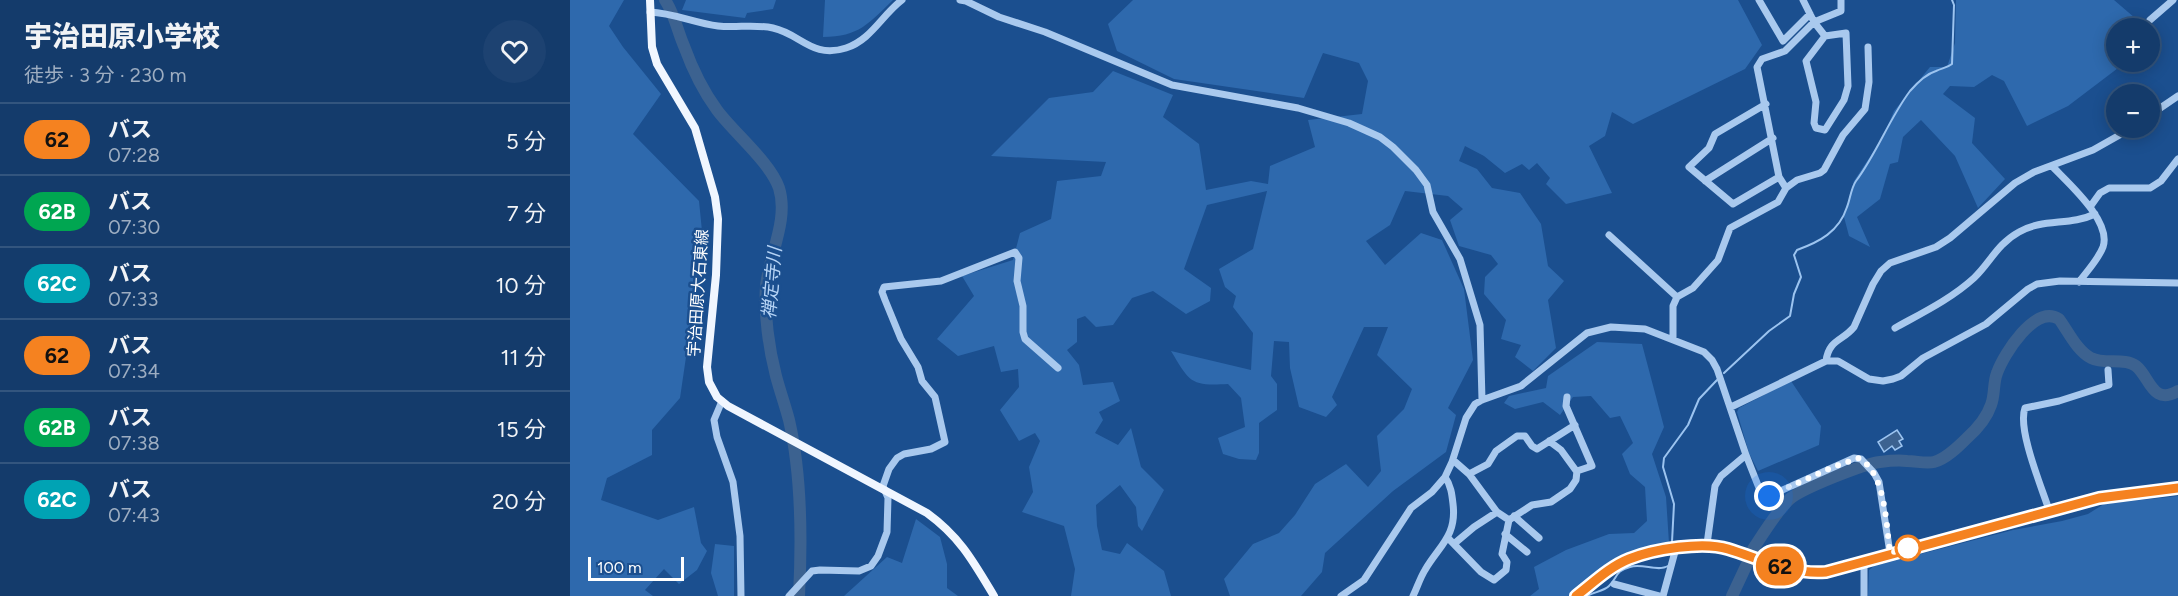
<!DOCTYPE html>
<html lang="ja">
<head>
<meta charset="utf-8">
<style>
  :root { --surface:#143b6b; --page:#1d4271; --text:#f1f3f6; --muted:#9dadc1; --line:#33557e }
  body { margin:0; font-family:Figtree,"Noto Sans JP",sans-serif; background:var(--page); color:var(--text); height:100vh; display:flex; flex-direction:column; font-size:22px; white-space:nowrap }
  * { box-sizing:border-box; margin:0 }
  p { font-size:20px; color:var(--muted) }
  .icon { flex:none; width:33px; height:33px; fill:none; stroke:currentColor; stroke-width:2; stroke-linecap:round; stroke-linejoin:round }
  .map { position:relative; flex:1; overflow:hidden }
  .details { display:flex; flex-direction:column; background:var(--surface); width:570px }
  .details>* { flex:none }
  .badge { padding:0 12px; border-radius:20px; font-size:21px; line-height:39px }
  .controls { position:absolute; left:1536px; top:18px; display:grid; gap:12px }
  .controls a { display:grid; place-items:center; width:54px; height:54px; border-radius:50%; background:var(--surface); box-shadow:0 3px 15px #0003,0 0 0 2px var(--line); font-size:30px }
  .scale { position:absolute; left:18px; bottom:15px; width:96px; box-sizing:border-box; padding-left:6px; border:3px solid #fff; border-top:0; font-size:16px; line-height:21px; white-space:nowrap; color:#fff; -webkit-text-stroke:4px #1b4f8f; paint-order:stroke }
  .you { position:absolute; width:30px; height:30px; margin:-15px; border:4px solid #fff; border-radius:50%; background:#1a73e8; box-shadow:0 0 0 9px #1a73e833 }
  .map>.badge { position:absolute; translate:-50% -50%; box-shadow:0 0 0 3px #fff }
  .round { display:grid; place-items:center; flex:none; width:63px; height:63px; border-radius:32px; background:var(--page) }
  .headline { display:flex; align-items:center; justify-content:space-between; height:102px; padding:0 24px }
  h1 { font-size:28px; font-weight:800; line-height:45px }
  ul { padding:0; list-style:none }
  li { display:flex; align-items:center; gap:18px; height:72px; padding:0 24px; border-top:2px solid var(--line) }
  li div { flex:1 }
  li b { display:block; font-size:22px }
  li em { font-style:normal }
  li .badge { min-width:66px; font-weight:700; text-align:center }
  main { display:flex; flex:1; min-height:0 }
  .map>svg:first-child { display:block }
  .green { fill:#2e69ad }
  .water { fill:#3c6290; stroke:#9cc4f0; stroke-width:1.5 }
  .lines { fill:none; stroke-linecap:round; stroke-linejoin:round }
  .stream { stroke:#9cc4f0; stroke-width:2 }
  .river { stroke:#3c6290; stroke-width:12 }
  .minor { stroke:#a9c9ee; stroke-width:7 }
  .major { stroke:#f0f6ff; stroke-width:8 }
  .highway { stroke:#fff; stroke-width:9 }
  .line-casing { stroke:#fff; stroke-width:14 }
  .line { stroke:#f58220; stroke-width:9 }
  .walk { stroke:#fff; stroke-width:6; stroke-dasharray:0 10.8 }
  .stop-dot { fill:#fff; stroke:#f58220; stroke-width:3 }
  .labels { text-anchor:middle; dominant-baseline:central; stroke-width:5; stroke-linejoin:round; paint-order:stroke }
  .street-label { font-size:16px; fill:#fff; stroke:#1b4f8f }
  .water-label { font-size:18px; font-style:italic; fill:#b5d3f5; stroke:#1b4f8f }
</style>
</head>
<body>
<main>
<section class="details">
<div class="headline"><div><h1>宇治田原小学校</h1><p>徒歩 · 3 分 · 230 m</p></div><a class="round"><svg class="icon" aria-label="heart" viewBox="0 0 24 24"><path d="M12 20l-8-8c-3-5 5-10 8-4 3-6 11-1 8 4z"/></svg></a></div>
<ul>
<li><span class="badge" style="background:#f58220;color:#111">62</span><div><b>バス</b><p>07:28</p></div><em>5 分</em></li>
<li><span class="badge" style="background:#00a651;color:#fff">62B</span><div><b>バス</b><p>07:30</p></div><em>7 分</em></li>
<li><span class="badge" style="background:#00a3b4;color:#fff">62C</span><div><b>バス</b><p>07:33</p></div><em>10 分</em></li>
<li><span class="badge" style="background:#f58220;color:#111">62</span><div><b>バス</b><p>07:34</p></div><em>11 分</em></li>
<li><span class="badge" style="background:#00a651;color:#fff">62B</span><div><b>バス</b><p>07:38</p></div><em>15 分</em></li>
<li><span class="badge" style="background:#00a3b4;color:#fff">62C</span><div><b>バス</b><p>07:43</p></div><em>20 分</em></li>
</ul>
</section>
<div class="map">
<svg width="1608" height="596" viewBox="0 0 1608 596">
  <rect width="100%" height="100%" fill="#1b4f8f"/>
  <path class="green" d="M0 0H54L39 26 53 47 91 94 63 134 129 201 133 241 110 398 82 430V455L37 478 31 500 88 520 124 507 131 543 137 551 127 570 109 584 94 569 75 590 83 596H0Z
    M116 0H206L203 9 177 13 175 18 112 10Z
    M255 0H323C299 23 289 37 253 37Z
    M563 0H1168L1192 45 1175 69 1063 124 1042 112 1035 136 1019 146 1042 193 996 204 976 184 980 178 967 163 959 170 952 164 935 173 914 156 895 146 889 161 907 169 922 188 950 193 971 224 978 266 994 281 978 300 986 348 963 371 945 357 951 345 931 339 936 320 914 294 915 277 928 264 921 255 889 246 880 220 893 209 878 196 835 191 820 225 796 241 815 265 851 233 872 240 894 289 903 360 878 408 886 415 876 452 823 491 755 553 752 572 731 596H660L654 579 683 544 709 533 725 515 745 484 776 464 798 487 811 471 807 436 834 409 842 389 807 355 818 327H794L762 397 767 405 756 417 729 407 720 368 719 342 704 341 701 376 707 384V410L689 423V453L686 460 669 459 653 454 648 438 675 427 671 398 658 384C621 386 620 383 601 351L681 370 683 333 663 307 666 296 655 287 649 269 683 249 697 191 637 205 614 269 641 288 640 301 616 314 583 291 562 298 543 325 526 327 515 316 507 319V342L497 350 509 365 513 385 543 382 550 401 529 412 533 420 525 433 548 445 561 428 571 467 594 490 572 531 568 526 566 507 550 485 526 505 527 526 532 550 550 554 557 543 594 571 601 596H501L505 569 494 526 452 512 463 492 459 467 470 441 465 433 449 441 430 410 449 387 448 369 431 372 424 346 388 356 367 339 404 296 392 276 443 260 450 233 481 219 487 181 531 176 536 162 421 156 479 98 523 92 543 71 603 95 593 117 629 144 636 190 681 181 698 184 700 166 745 147 738 120 792 114 798 81 789 63 753 53 734 98 604 79 547 51 538 24Z
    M1386 0H1544L1572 24 1566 28H1546V62H1556L1498 106 1457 126 1434 81 1422 75 1404 87 1380 86 1373 94 1405 118 1402 143 1435 179 1408 208 1385 156 1351 120 1333 137 1328 162 1320 164 1310 199 1287 217 1300 247 1279 236 1274 217 1284 181 1313 137 1324 111 1360 67H1377L1385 43Z
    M1027 342 1072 344 1094 427 1082 454 1096 497 1099 543 1045 560 1004 596H960L969 589 964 567 996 550 1039 534 1064 533 1077 521 1075 487 1060 474 1052 454 1063 443 1050 416 1040 418 1021 396 1003 397 990 415 973 402 945 409 934 403 939 396 976 388 978 376Z
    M1221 381 1251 426 1249 445 1188 471 1179 453 1167 412 1169 408Z
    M1608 496V596H1298L1299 570 1304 566 1443 530 1492 521 1518 514 1534 504Z
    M346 519 370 537 377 564V588L388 596H274L317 557 332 563Z
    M145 544 164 546V596H148L141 573Z"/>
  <path class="water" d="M1327 430 1333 439 1329 441 1332 446 1325 450 1322 446 1314 452 1308 442Z"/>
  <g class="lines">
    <path class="stream" d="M1154 373 1199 331 1220 316 1224 294 1231 277 1224 255 1227 250C1249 242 1269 232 1277 207 1280 200 1281 188 1286 181 1307 153 1319 119 1340 91 1347 83 1356 74 1366 71 1372 68 1377 68 1382 64L1384 5 1382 0
      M1102 542 1104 504 1093 467 1094 458 1118 425 1129 399 1147 380
      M1017 596C1024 592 1034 591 1039 586 1048 577 1045 571 1060 567 1072 563 1088 572 1098 566"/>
    <path class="river" d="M95 0C105 15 107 30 114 46 122 68 133 91 147 110 164 133 200 162 209 188 219 220 199 255 196 286 194 314 199 349 206 376 210 391 215 405 219 420 232 476 232 538 229 596
      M1183 549C1191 537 1211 505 1221 498 1234 488 1293 464 1310 462 1318 461 1328 460 1337 461 1346 461 1356 464 1364 462 1376 459 1389 446 1397 438 1407 429 1417 417 1421 405 1425 395 1423 383 1427 373 1434 354 1465 304 1489 319 1498 331 1507 351 1521 358 1534 365 1555 357 1566 366 1580 377 1582 406 1608 391
      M1162 596 1177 564"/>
    <path class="minor" d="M390 0 396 1 429 17 475 32 602 85 728 108 779 123 810 137 823 147 846 170 857 185 863 212 890 259 910 325 912 400
      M1189 0 1213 41 1240 14
      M1233 0 1244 22 1255 36
      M80 12C103 13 125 23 148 26 166 28 185 24 203 28 231 34 242 59 276 48 301 40 312 15 332 0
      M1580 20 1603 0
      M1276 33 1278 86 1274 100 1255 130 1246 128 1244 123 1246 102 1236 61 1255 36Z
      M1196 104 1145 134 1139 148 1119 167 1163 204 1209 177
      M1580 115 1608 96
      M1482 166C1498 183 1542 221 1533 247 1528 260 1517 271 1509 282
      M1135 181 1203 138
      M1216 188 1209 177 1187 67 1192 59 1215 51 1244 22 1271 11V0
      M1520 207 1530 193 1539 188H1580L1591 181 1608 159
      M1039 235 1107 297
      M1325 328C1352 313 1381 299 1404 278 1420 263 1427 244 1449 232 1473 218 1500 226 1525 214
      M1103 339V306L1107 297 1123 288 1148 260 1160 228 1208 202 1216 188 1227 180 1250 173 1254 170 1273 135 1295 109 1299 82 1298 47
      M1256 361C1259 339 1273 341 1284 327L1303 284 1311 271 1320 263 1366 247 1380 238 1445 183 1464 172 1523 150 1562 128
      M152 401 144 420 147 437 163 482 170 536 171 596
      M1161 407 1256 361H1268L1299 379 1313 381 1323 379 1331 376 1353 358 1416 324 1458 289 1467 284 1490 281 1608 283
      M979 441 991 450 1007 472
      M883 460 899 474 927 512 939 520
      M899 474 918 464 926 451 947 436H955L962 446 967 449 1005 425
      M1479 510C1472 488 1447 429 1455 408L1489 401 1539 385 1538 370
      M944 516 969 538
      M935 534 957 552
      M878 538 911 572 924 580 936 570 937 562 932 554 939 520 962 505 981 502 1000 489 1006 480 1007 471 1022 466 996 406 997 397
      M885 543 904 527 927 512
      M1137 544 1145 486 1151 476 1176 455
      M1044 584 1089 596
      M219 596 242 571 250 570 289 571 301 566 308 556 317 532 318 498 313 486 319 469 327 458 334 454 361 449 375 442 365 397 352 381 348 367 331 339 315 300 312 292 314 287 371 281 445 252 449 258 447 281 453 306V332L455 339 488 368
      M771 596 794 580 841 508 862 492 875 477 882 462 896 418 905 404 912 400 951 386 1017 333 1041 327 1075 329 1134 352 1142 360 1147 369 1176 455 1191 493 1199 496 1284 458 1291 459 1304 473 1309 482 1320 553
      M843 596C847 588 850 578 855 570 869 546 887 536 883 504 882 495 881 485 875 477
      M1093 596 1106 548
      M1294 596V562"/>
    <path class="major" d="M80 0 82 47 87 64 125 128 145 197 148 219 146 275 137 367 139 382 147 397 158 406 357 513C390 537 403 561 424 596"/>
    <path class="highway" d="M1006 596C1023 583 1040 567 1059 559 1084 549 1133 541 1158 548 1191 559 1221 575 1256 572L1529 497 1608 488"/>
  </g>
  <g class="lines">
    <g class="line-casing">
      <path id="line" d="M1006 596C1023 583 1039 567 1059 559 1084 549 1133 541 1158 549 1191 559 1221 575 1256 572L1529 498 1608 488"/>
    </g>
    <use href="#line" class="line"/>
    <path class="walk" d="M1199 496 1263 467 1289 458C1316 474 1316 524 1320 553L1338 548"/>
  </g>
  <circle class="stop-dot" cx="1338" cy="548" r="12"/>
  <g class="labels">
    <g class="street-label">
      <text transform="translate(128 293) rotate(-86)">宇治田原大石東線</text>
    </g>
    <g class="water-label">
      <text transform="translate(202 283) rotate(-85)">禅定寺川</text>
    </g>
  </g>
</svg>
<div class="controls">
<a>+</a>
<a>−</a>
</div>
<div class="scale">100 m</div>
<div class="you" style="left:1199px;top:496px"></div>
<b class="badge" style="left:1210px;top:566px;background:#f58220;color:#111">62</b>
</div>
</main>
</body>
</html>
